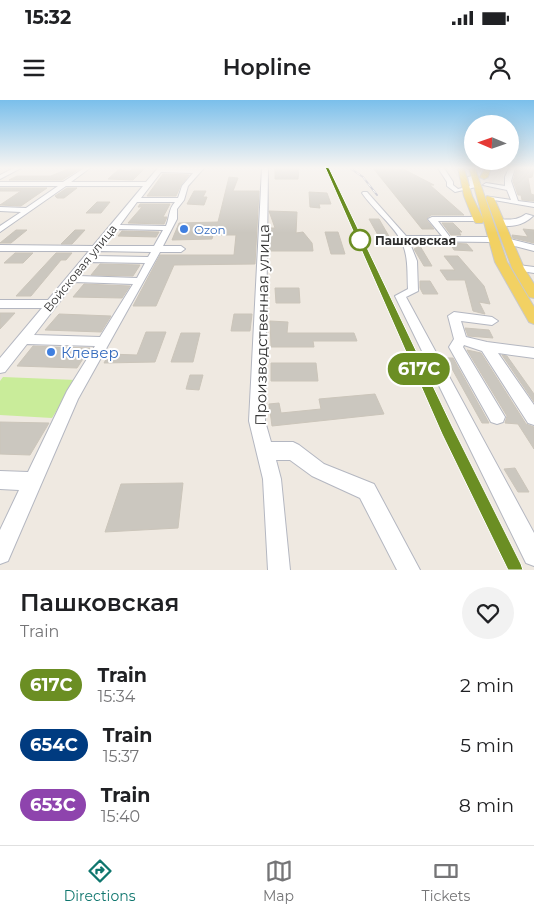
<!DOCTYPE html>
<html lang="en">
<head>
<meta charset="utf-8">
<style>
  :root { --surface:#fff; --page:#f2f2f2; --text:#202124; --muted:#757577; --line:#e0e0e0; --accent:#0f766e }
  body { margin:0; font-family:Montserrat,sans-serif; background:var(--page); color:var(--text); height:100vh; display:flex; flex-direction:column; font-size:19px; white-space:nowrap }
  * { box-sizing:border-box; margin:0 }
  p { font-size:16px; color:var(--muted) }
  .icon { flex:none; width:28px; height:28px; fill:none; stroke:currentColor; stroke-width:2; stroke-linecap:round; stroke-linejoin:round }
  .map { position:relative; height:470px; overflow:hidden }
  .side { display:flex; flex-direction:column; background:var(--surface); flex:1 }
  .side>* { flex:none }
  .badge { padding:0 10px; border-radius:16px; font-size:18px; line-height:32px }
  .needle { width:32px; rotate:272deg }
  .controls { position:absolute; left:464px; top:15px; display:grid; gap:10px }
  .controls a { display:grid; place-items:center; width:55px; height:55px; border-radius:50%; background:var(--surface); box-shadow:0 5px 20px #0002; font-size:25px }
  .map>.badge { position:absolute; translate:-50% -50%; box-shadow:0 0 0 2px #fff }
  .round { display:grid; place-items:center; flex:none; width:52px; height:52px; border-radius:26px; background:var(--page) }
  .head { display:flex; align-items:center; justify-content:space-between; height:85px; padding:0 20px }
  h1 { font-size:24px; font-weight:600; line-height:38px }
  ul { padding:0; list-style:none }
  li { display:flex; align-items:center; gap:15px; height:60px; padding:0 20px }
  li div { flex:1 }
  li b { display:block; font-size:19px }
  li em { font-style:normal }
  li .badge { min-width:55px; font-weight:700; text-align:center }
  .status { display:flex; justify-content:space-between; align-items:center; height:35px; padding:0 25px; background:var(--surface); direction:ltr }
  .status svg { height:14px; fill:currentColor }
  header { display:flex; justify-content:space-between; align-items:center; height:65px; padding:0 20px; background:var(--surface); font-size:22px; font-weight:600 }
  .tabs { display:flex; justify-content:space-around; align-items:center; height:70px; border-top:1px solid var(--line); background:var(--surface); font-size:14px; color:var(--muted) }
  .tabs a { display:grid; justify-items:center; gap:2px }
  .tabs .active { color:var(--accent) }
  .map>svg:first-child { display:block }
  .pitch { fill:#c9ec9a }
  .building { fill:#cbc7bf; stroke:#cbc5ba }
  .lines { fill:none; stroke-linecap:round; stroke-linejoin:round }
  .minor-casing { stroke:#b4b7c1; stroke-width:2 }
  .major-casing { stroke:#c9c9c9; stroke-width:2 }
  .minor { fill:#fff; fill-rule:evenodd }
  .major { fill:#f2d163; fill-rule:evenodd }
  .rail-far4-casing { stroke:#a3a6b8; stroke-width:2 }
  .rail-far3-casing { stroke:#a3a6b8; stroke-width:3 }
  .rail-far2-casing { stroke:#a3a6b8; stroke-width:4.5 }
  .rail-far1-casing { stroke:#a3a6b8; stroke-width:5 }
  .rail-casing { stroke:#a3a6b8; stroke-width:5.5 }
  .rail-far4 { stroke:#fff; stroke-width:1; stroke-dasharray:4; stroke-linecap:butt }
  .rail-far3 { stroke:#fff; stroke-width:2; stroke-dasharray:5.5; stroke-linecap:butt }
  .rail-far2 { stroke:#fff; stroke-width:2.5; stroke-dasharray:8; stroke-linecap:butt }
  .rail-far1 { stroke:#fff; stroke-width:3; stroke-dasharray:9; stroke-linecap:butt }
  .rail { stroke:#fff; stroke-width:4; stroke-dasharray:12; stroke-linecap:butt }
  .line { fill:#6b8e23; stroke:#fff }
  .shop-dot { fill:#3f7fe0; stroke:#fff; stroke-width:2 }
  .stop-dot { fill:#fff; stroke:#6b8e23; stroke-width:2.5 }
  .labels { text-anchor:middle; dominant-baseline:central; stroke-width:4; stroke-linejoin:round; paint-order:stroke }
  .far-shop-label { font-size:12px; fill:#366cbe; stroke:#fff; text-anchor:start }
  .far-stop-label { font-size:12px; font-weight:bold; fill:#2e2e2e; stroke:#fff; text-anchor:start }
  .far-street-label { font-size:12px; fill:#2e2e2e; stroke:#fff }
  .street-label { font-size:15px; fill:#2e2e2e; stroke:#fff }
  .shop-label { font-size:15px; fill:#366cbe; stroke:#fff; text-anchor:start }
</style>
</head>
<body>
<div class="status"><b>15:32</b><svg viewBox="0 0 49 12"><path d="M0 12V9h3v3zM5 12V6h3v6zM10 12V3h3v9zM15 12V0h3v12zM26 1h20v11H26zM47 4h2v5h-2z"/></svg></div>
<header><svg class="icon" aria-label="menu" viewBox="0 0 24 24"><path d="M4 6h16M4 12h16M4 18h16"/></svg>Hopline<svg class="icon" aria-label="person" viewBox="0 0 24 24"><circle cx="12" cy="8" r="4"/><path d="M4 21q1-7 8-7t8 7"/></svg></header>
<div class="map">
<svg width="534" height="470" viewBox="0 0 534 470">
  <rect width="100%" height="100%" fill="#efe9e1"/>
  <path class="pitch" d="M3 277 76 280 52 318 0 315V281Z"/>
  <path class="building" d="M70 68H81L62 80H9L17 76H51Z
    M135 68H145L133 80 108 79 118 70 130 71Z
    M275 68H299L298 79H275Z
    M373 68 405 70 434 85H430L464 115H431L426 119 434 129H422Z
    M517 68H534L532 77 528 78 531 94 534 95V101L522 100 521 95H518L513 81Z
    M163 74 189 75 181 85 176 96H147Z
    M229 77 238 78 233 91H259L255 164 174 165 156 206H133L160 155H234L236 135H213L212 139 172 140 179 123 218 122Z
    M0 88H47L21 106 0 105 21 91H0Z
    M67 88H77L64 98H57L55 96Z
    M194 91H206L203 97H207L204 105 187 104Z
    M309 92 327 93 331 104H319L320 108 310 107Z
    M97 102H110L101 113H86Z
    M140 104H170L163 117H167L164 124 128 123 142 107H138Z
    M269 111 297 112 296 133 303 132 312 143 313 151H269V128H275Z
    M369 119H379L394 145 383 144Z
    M442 123H453L462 132H459L461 135H451Z
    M523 129 534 130V143L513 138 512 135 528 137Z
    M16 130H27L11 143H0Z
    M75 130H85L72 144H61Z
    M122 131 159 132 156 137 118 136Z
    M325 132H338L345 154H331Z
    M450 143 467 144 473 151 454 150Z
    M420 146 432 166H424L414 149Z
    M15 153H33L23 163H4Z
    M56 153H72L66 160H61L31 196H16Z
    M444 156H458L484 186 490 204 479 202 485 214 473 211 465 180H447L440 170H455Z
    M100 164 140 165 133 176 91 175Z
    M420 181H430L438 194H423L420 188Z
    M84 184 130 186 122 198 73 197Z
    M275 188H299L300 203H276Z
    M0 213H15L0 229Z
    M59 214 111 216 101 232 45 230Z
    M234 214H252L250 231H231Z
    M270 221 288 222 287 233H354L357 241H313L314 247H271Z
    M465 228 489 230 493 238 468 236Z
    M146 232H166L155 262 104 263 109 254 137 255Z
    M181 233H200L193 262H171Z
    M33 246 54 247 90 248 77 268 17 266Z
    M467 250 481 253 526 324 534 327V349L518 324 505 323 507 316Z
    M502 255 507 256 534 294V302Z
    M446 258H453L489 323H482Z
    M271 263H316L318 281H271Z
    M190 275H203L199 290 186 289Z
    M375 294 384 314 272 326 269 304 279 303 281 313 321 309 319 299Z
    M0 322 49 323 30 355 0 354Z
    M515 368 529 392H518L504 369Z
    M183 383 178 428 105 432 121 384Z"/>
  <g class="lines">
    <g class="minor-casing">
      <path id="minor" d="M14 68H21L0 79V75Z
        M84 68H90L71 82H146L158 68H204L188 86 184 100 177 109V119L163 146H181L185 149 181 152H160L78 299 8 461 0 464V430L19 390 0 389V371L28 372 67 291 95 246 27 244 5 272 0 273V258L42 208H0V200H48L89 151H0V145L93 146 143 86H66L0 132V126L21 112 0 111V107L26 108 58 86H0V82H63ZM161 72 193 73 182 86 178 98H141ZM137 102H175C168 110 170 117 166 126L120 125ZM116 129 163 130 154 146H103ZM99 151 151 152 148 157 95 156ZM91 162 145 163 137 178 79 176ZM75 182 133 184 100 237 34 235Z
        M262 68H268L265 321 271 342H293L299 345 324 364 374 384 420 470H397L360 398 312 376 290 360H276L281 379 290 470H268L263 379 249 321Z
        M438 68H444L453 82V85L458 89 470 86 468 77 476 75 474 78 476 87 455 92 447 86V82Z
        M509 68H515L511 81 518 101 534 103V107L488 99 491 97 511 100 507 90 483 85 486 83 505 86V77Z
        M363 92H367L406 136H442L428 119 432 117H478L482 119 478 121H438L450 137H487L490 138V142L409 141 417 161 418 191 406 197 534 433V466L526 463 395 196 408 189C407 172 409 154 400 139 393 125 372 108 362 93Z
        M526 114 533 116C524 125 507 130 495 122 504 116 512 124 526 114Z
        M506 138 534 145V151L503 143V139Z
        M518 165 534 167V173L515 170V166Z
        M454 212 492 217 498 221 492 225 461 221 466 237 487 242 534 248V258L498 253 534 305V325L528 323 482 251 464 245 463 247 505 317 503 322 497 324 491 322 449 247 454 239 448 216Z"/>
    </g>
    <g class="major-casing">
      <path id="major" d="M458 68H464L472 96 484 121 482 123H476L474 121 464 96Z
        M469 68H475L507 162 534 207V224L529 222 495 162Z
        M485 68H491L488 77 484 79 480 77Z
        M487 96 494 98 524 168 534 184V198L529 197 512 168 486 98Z"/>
    </g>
    <use href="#minor" class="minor"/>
    <use href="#major" class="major"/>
    <g class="rail-far4-casing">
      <path id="rail-far4" d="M326 68 362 146
        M350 68 363 77 377 95"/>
    </g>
    <g class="rail-far3-casing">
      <path id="rail-far3" d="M362 145 388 202"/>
    </g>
    <g class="rail-far2-casing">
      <path id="rail-far2" d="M387 200 420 271"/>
    </g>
    <g class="rail-far1-casing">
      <path id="rail-far1" d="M419 270 461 359"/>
    </g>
    <g class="rail-casing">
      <path id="rail" d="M460 358 514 470"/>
    </g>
    <use href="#rail-far4" class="rail-far4"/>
    <use href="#rail-far3" class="rail-far3"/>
    <use href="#rail-far2" class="rail-far2"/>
    <use href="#rail-far1" class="rail-far1"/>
    <use href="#rail" class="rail"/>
  </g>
  <linearGradient id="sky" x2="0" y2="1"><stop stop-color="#7abfeb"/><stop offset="0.51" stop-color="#f8f5f2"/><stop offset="1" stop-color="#f8f5f2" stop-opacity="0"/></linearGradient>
  <rect width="534" height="133" fill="url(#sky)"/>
  <path class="line" d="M325 67 329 68 452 326 521 464 523 470H508L442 334Z"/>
  <g class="shop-dot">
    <circle cx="184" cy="129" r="5"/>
    <circle cx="51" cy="252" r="5"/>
  </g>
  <circle class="stop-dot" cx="360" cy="140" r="10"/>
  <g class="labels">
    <g class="far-shop-label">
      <text x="194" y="129">Ozon</text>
    </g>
    <g class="far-stop-label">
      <text x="375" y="140">Пашковская</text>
    </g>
    <g class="far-street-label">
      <text transform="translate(80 168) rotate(-51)">Войсковая улица</text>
    </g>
    <g class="street-label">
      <text transform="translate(262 225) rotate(-89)">Производственная улица</text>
    </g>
    <g class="shop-label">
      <text x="61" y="252">Клевер</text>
    </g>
  </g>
</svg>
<div class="controls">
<a><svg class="needle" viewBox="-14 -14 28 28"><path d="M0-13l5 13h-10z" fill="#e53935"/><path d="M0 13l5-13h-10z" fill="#757577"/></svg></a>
</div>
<b class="badge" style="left:419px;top:269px;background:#6b8e23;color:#fff">617C</b>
</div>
<section class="side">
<div class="head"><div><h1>Пашковская</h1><p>Train</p></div><a class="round"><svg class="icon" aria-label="heart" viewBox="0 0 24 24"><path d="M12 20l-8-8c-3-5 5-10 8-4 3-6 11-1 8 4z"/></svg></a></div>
<ul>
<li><span class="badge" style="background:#6b8e23;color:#fff">617C</span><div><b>Train</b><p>15:34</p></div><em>2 min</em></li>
<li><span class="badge" style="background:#003b80;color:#fff">654С</span><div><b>Train</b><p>15:37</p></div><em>5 min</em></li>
<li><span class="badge" style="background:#8e44ad;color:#fff">653С</span><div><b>Train</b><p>15:40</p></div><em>8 min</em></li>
</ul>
</section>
<nav class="tabs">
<a class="active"><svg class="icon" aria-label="directions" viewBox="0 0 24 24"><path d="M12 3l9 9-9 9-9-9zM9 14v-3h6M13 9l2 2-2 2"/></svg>Directions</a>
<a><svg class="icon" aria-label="map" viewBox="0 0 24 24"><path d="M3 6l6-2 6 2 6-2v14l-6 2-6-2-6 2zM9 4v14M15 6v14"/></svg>Map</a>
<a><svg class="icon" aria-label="tickets" viewBox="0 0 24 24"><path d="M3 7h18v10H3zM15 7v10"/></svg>Tickets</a>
</nav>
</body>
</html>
